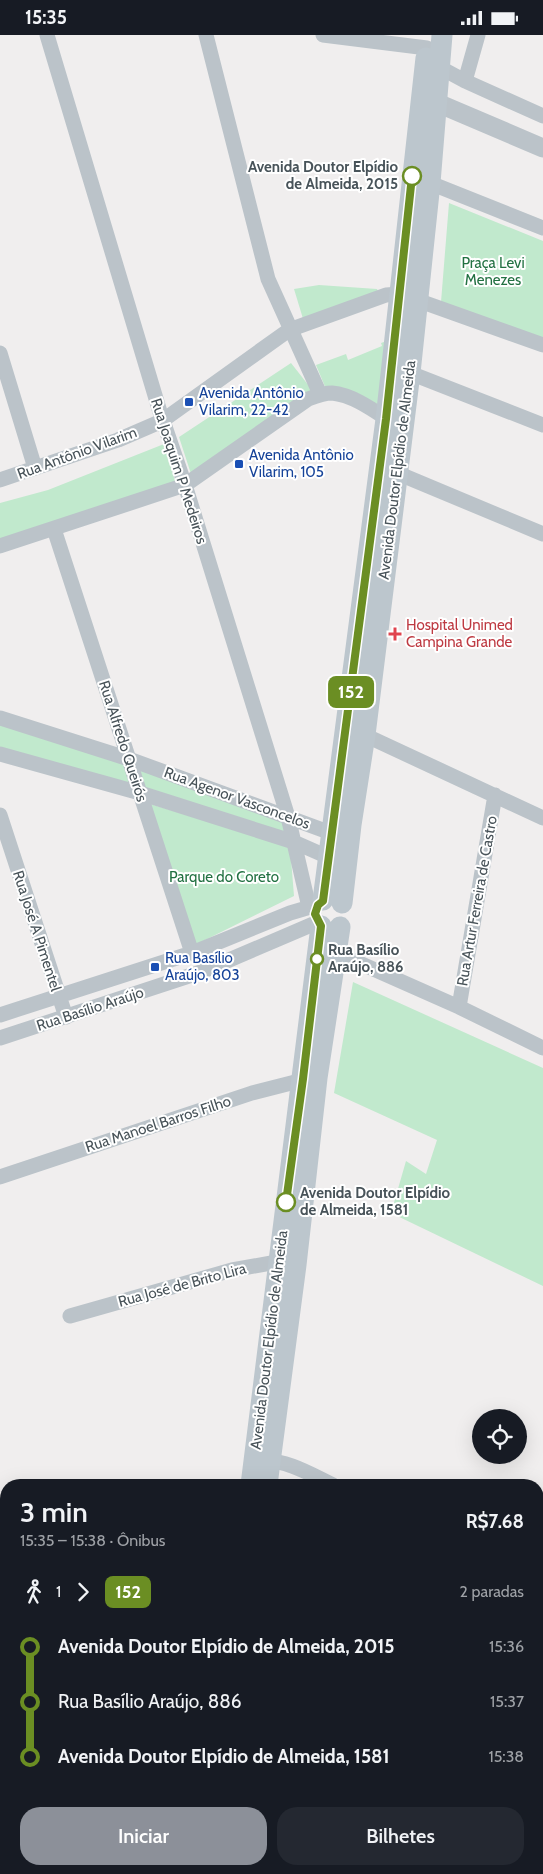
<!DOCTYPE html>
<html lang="pt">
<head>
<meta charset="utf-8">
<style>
  :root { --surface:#171b24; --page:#242831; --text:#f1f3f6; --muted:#9ea1a6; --accent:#8c9099 }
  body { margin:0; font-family:Cabin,sans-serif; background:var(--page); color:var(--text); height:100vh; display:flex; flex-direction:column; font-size:19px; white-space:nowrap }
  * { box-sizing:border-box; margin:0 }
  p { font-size:16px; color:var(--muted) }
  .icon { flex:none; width:28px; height:28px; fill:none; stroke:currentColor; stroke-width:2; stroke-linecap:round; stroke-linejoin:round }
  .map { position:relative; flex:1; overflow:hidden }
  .panel { position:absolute; left:0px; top:1444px; width:544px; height:396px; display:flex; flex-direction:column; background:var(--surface); border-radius:20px 20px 0 0; box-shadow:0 5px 20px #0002 }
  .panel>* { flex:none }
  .badge { padding:0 10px; border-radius:8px; font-size:18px; line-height:32px }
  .controls { position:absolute; left:472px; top:1374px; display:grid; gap:10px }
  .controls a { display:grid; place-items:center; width:55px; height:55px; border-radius:50%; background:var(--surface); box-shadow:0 5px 20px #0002; font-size:25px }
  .map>.badge { position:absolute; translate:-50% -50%; box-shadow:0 0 0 2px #fff }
  .legs { display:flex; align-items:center; gap:8px; height:55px; padding:0 20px; font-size:16px }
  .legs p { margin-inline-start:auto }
  .headline { display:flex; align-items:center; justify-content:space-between; height:85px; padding:0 20px }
  h1 { font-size:28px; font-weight:600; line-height:38px }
  .button { display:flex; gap:10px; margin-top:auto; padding:10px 20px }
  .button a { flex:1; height:58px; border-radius:20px; background:var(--accent); color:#fff; font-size:20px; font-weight:600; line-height:58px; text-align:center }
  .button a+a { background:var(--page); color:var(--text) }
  ul { padding:0 20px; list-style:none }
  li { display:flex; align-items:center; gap:18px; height:55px; font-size:19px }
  li i { display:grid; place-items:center; width:8px; height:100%; margin:0 6px; background:currentColor }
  li i::after { content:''; width:12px; height:12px; margin:-6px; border:4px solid; border-radius:50%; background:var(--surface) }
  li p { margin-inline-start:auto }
  li:first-child i { background:linear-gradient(#0000 50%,currentColor 0) }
  li:last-child i { background:linear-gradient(currentColor 50%,#0000 0) }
  .status { display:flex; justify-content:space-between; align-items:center; height:35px; padding:0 25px; background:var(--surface); direction:ltr }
  .status svg { height:14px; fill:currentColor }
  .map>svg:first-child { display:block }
  .green { fill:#c1e9cd }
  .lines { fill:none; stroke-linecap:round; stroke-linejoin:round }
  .minor { stroke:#bbc3c9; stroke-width:15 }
  .tertiary { stroke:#bbc3c9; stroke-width:19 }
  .secondary { stroke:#bcc6cd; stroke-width:21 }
  .line-1-casing { stroke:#fff; stroke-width:11 }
  .line-1 { stroke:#6b8e23; stroke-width:8 }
  .stop-1-dot { fill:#fff; stroke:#6b8e23; stroke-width:2.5 }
  .transit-dot { fill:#1a4fb4; stroke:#fff; stroke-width:2 }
  .health-dot { fill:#e0444e; stroke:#fff; stroke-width:2 }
  .labels { text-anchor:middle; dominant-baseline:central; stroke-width:4; stroke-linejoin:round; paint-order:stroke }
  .stop-label { font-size:15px; font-weight:bold; fill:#485359; stroke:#fff; text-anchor:start }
  .park-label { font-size:15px; fill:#227142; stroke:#fff }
  .transit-label { font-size:15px; fill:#164399; stroke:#fff; text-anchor:start }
  .street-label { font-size:15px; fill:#485359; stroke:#fff }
  .health-label { font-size:15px; fill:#be3a42; stroke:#fff; text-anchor:start }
</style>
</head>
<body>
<div class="status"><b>15:35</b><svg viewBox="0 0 49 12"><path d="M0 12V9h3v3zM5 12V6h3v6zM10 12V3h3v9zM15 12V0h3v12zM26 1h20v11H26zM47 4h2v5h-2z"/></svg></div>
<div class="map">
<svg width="543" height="1839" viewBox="0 0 543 1839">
  <rect width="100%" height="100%" fill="#f0eeee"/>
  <path class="green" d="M449 168 543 206V305L441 267Z
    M319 250 377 254 380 260 304 287 294 254Z
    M392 304 384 380 326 354 316 330 346 319 348 325 382 311 381 308Z
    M291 328 313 356 192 442 179 402Z
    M164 409 176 449 0 505V468L48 455Z
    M0 687 127 727 131 751 0 714Z
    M136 732 285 782V797L144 756Z
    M150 769 290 811 294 861 193 911Z
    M353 947 543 1033V1251L391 1178 406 1126 426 1139 437 1105 334 1058Z"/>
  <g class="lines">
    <path class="minor" d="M47 0 160 377 185 450 288 782 309 872
      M206 0 268 244 320 359
      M323 0 427 13
      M439 32 465 46 543 81
      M465 46 478 0
      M430 148 543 193
      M0 318 35 433
      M410 338 543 390
      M397 438 543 499
      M0 445 118 405 162 386 289 295 386 260 400 259 543 310
      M54 494 192 918
      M0 511 185 450 308 364C316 361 323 358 332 358 354 360 376 377 393 388
      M0 683 129 724 331 798
      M356 696 543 783
      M0 719 140 758 294 807 328 822
      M0 780 66 982
      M337 918 459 972 543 1013
      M459 972 495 760
      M0 980 192 918 290 878 317 870
      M0 1003 201 937 318 887
      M0 1142 252 1058 303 1045 311 1044
      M70 1281 232 1235 277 1227 287 1228
      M262 1426C286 1424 312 1440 333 1450
      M538 1613 543 1623
      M538 1680 543 1682
      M338 1839V1834
      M465 1839 466 1834"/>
    <path class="tertiary" d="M424 65 435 67 543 113"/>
    <path class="secondary" d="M323 865 386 384 426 23
      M342 868 351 790 365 700 410 338 430 148 442 0
      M251 1450 321 891
      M267 1450 296 1230 317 1043 340 892
      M206 1839 207 1834
      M222 1839 223 1834"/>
  </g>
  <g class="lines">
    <g class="line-1-casing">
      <path id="line-1" d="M286 1167 303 1044 321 891 315 879 318 870 323 866 386 384 412 141"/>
    </g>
    <use href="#line-1" class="line-1"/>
  </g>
  <g class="stop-1-dot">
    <circle cx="412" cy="141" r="9"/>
    <circle cx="317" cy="924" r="6"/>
    <circle cx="286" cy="1167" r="9"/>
  </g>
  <g class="transit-dot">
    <rect x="184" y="362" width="10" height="10" rx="2.5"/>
    <rect x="234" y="424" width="10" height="10" rx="2.5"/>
    <rect x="150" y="927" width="10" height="10" rx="2.5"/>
  </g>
  <path class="health-dot" d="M392.5 591.5h5v5h5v5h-5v5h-5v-5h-5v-5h5z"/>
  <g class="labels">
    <g class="stop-label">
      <text x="398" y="132" text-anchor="end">Avenida Doutor Elpídio<tspan x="398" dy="17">de Almeida, 2015</tspan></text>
      <text x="328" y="915">Rua Basílio<tspan x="328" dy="17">Araújo, 886</tspan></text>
      <text x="300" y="1158">Avenida Doutor Elpídio<tspan x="300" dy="17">de Almeida, 1581</tspan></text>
    </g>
    <g class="park-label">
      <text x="493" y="228">Praça Levi<tspan x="493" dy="17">Menezes</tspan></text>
      <text x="224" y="842">Parque do Coreto</text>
    </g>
    <g class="transit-label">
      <text x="199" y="358">Avenida Antônio<tspan x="199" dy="17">Vilarim, 22-42</tspan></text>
      <text x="249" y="420">Avenida Antônio<tspan x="249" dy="17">Vilarim, 105</tspan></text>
      <text x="165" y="923">Rua Basílio<tspan x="165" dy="17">Araújo, 803</tspan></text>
    </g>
    <g class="street-label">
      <text transform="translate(77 418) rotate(-20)">Rua Antônio Vilarim</text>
      <text transform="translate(397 435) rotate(-83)">Avenida Doutor Elpídio de Almeida</text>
      <text transform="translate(179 436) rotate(72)">Rua Joaquim P Medeiros</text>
      <text transform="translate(123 706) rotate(72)">Rua Alfredo Queirós</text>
      <text transform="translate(237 763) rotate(20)">Rua Agenor Vasconcelos</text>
      <text transform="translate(477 866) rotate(-80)">Rua Artur Ferreira de Castro</text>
      <text transform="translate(37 896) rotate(72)">Rua José A Pimentel</text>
      <text transform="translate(90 974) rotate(-18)">Rua Basílio Araújo</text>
      <text transform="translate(158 1089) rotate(-18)">Rua Manoel Barros Filho</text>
      <text transform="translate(182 1250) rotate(-15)">Rua José de Brito Lira</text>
      <text transform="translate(269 1305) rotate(-83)">Avenida Doutor Elpídio de Almeida</text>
    </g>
    <g class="health-label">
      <text x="406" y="590">Hospital Unimed<tspan x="406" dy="17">Campina Grande</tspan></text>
    </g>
  </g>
</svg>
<div class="controls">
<a><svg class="icon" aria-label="locate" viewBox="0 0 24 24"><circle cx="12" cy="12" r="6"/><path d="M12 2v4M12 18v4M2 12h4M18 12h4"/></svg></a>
</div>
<b class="badge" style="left:351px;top:657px;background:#6b8e23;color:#fff">152</b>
<section class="panel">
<div class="headline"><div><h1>3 min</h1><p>15:35 – 15:38 · Ônibus</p></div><b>R$7.68</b></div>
<div class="legs"><svg class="icon" aria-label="walk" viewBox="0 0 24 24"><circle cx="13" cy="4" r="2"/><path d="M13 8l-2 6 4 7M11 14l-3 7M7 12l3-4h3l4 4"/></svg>1<svg class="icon" aria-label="forward" viewBox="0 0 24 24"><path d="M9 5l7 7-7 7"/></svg><b class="badge" style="background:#6b8e23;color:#fff">152</b><p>2 paradas</p></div>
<ul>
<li><i style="color:#6b8e23"></i><b>Avenida Doutor Elpídio de Almeida, 2015</b><p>15:36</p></li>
<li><i style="color:#6b8e23"></i><span>Rua Basílio Araújo, 886</span><p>15:37</p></li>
<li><i style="color:#6b8e23"></i><b>Avenida Doutor Elpídio de Almeida, 1581</b><p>15:38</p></li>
</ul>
<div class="button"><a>Iniciar</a><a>Bilhetes</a></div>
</section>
</div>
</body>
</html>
